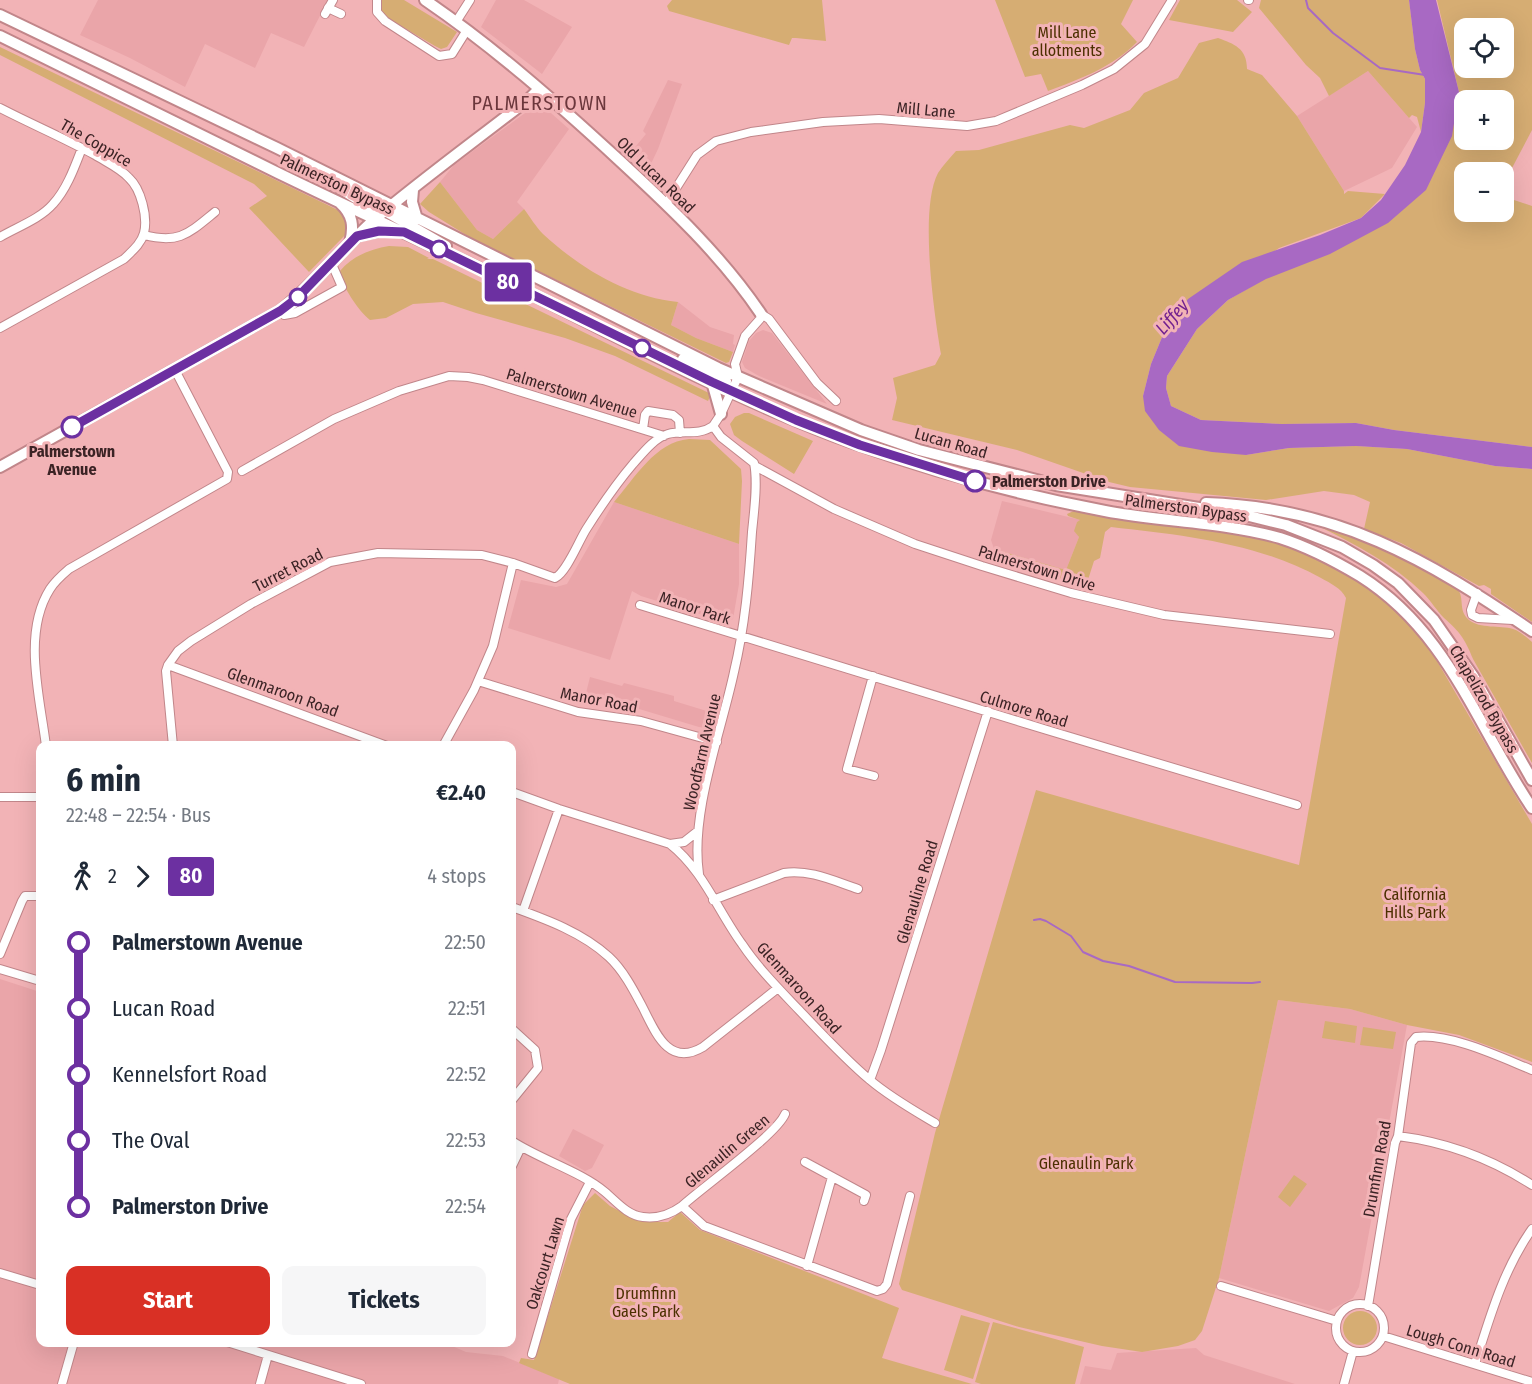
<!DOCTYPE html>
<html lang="en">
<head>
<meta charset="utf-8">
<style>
  :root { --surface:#fff; --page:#f6f6f7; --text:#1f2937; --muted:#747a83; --accent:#d93025 }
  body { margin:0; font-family:"Fira Sans Condensed",sans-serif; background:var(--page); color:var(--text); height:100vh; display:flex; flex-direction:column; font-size:22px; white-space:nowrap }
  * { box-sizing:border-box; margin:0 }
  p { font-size:20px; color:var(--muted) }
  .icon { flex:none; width:33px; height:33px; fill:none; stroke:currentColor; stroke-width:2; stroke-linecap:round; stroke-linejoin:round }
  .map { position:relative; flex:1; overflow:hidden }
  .sheet { position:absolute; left:36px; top:741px; width:480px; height:606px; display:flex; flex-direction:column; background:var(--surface); border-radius:12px; box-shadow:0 6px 24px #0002 }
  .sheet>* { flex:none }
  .badge { padding:0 12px; border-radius:4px; font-size:21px; line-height:39px }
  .controls { position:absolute; left:1454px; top:18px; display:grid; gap:12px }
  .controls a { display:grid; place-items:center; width:60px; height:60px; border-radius:12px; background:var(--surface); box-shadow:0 6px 24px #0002; font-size:30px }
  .map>.badge { position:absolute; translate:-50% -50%; box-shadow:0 0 0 3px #fff }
  .legs { display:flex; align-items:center; gap:9px; height:66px; padding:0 30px; font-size:20px }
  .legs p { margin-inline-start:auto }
  .overview { display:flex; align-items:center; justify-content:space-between; height:102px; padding:0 30px }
  h1 { font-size:33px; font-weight:700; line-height:45px }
  .cta { display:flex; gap:12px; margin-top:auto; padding:12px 30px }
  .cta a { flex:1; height:69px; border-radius:12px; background:var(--accent); color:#fff; font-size:24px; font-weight:700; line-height:69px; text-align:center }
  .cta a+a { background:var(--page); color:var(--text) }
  ul { padding:0 30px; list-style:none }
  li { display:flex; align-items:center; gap:21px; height:66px; font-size:22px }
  li i { display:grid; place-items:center; width:9px; height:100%; margin:0 8px; background:currentColor }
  li i::after { content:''; width:15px; height:15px; margin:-8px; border:4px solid; border-radius:50%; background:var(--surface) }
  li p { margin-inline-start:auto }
  li:first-child i { background:linear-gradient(#0000 50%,currentColor 0) }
  li:last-child i { background:linear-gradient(currentColor 50%,#0000 0) }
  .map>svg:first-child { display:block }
  .built { fill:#eaa5a9 }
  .green { fill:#d6ad73; fill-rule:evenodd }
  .water { fill:#a869c3 }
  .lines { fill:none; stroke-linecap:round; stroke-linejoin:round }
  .stream { stroke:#a869c3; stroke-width:2 }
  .street-casing { stroke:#c1868a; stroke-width:10 }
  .secondary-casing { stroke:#c1868a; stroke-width:14 }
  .street { stroke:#fff; stroke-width:8 }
  .secondary { stroke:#fff; stroke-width:10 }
  .line-1-casing { stroke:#fff; stroke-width:14 }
  .line-1 { stroke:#6c30a1; stroke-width:9 }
  .stop-1-dot { fill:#fff; stroke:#6c30a1; stroke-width:3 }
  .labels { text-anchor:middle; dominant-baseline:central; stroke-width:6; stroke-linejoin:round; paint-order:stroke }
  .park-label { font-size:16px; fill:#4c3000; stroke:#f2b3b6 }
  .street-label { font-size:16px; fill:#3b2325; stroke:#f2b3b6 }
  .stop-label { font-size:16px; font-weight:bold; fill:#3b2325; stroke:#f2b3b6 }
  .water-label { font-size:18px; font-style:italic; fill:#72218f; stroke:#f2b3b6 }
  .quarter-label { font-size:20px; letter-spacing:1.5px; fill:#6b373c; stroke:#f2b3b6 }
</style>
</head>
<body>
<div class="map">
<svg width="1532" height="1384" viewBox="0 0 1532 1384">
  <rect width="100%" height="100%" fill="#f2b3b6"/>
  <path class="built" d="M98 0H328L304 47 271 33 255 68 205 44 185 87 130 58 80 35Z
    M496 0H524L572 27 542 74 481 27Z
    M1368 71 1417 127 1392 168 1344 191 1297 116Z
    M668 80 682 84 658 149 649 168 631 152 646 134 643 131Z
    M536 105 543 106 569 129 517 202 524 209 493 239 477 230 440 182 454 165Z
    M678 302 710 327 734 335 733 344 735 345 733 352 696 338 671 325Z
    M763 330 772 333 827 404 759 376 745 368 742 362 749 341 756 333Z
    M1002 501 1081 520 1077 522 1075 531 1079 537 1066 570 994 549 991 540Z
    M614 502 739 544V584L733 619 728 621 719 620 641 596 632 591 610 660 508 628 521 580 556 587 567 584Z
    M590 677 622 686 624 683 674 696V701L710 712 712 718 708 728 699 727 586 693Z
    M0 979 40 992V1342L445 1343 466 1352 503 1356 559 1379 558 1384H0Z
    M1278 1000 1350 1009 1407 1025 1359 1287 1353 1298 1329 1311 1219 1278Z
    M573 1129 604 1145 592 1168 585 1171 559 1156Z
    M1196 1348 1204 1355 1295 1384H1080L1085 1366 1111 1370 1117 1353Z"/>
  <path class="green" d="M382 0H404L457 32 447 47 441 49 435 46 384 16 382 12Z
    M672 0H822L826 41 796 38H792L789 45 669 11 667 6Z
    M995 0H1133L1121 24 1137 42C1113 67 1080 79 1048 91L1041 74 1025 77Z
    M1180 0H1237L1252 12 1233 32 1169 20Z
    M1261 0H1409L1415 49 1420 70 1425 79V103L1421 132 1417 117 1412 115 1409 118 1368 71 1329 96 1320 78 1306 65 1259 8Z
    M1437 0H1532V130L1503 185V172H1464V212H1503V186L1508 198 1532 206V447L1394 430 1356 423 1282 424 1201 420 1171 406 1166 388 1167 376 1197 329 1228 300 1268 277 1387 223 1459 92ZM1464 28H1503V68H1464ZM1464 100H1503V140H1464Z
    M1218 38C1234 44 1247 48 1247 69L1262 75 1297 116 1344 191V194L1348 191 1385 194 1361 218 1279 248 1165 330 1151 364 1143 396 1246 455 1289 448 1356 446 1407 449 1495 466 1532 469V622L1491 594V589L1484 585 1479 586 1401 543 1364 529 1370 502 1354 495 1324 491 1266 500 1130 487 1109 482 1017 450 892 420 897 398 893 378 935 365 941 354C934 313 919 209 938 173 943 165 950 158 956 151L979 150 1070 125 1084 128 1130 110 1144 93 1178 78 1199 43Z
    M0 47 340 211 349 219 350 230 309 272 249 208 267 196 254 184 0 55Z
    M440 182 477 230 493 239 524 209C530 217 536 227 543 234 580 268 627 297 678 302L671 325 696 338 733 352 729 362 726 363 471 238 429 212 420 204Z
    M389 246 408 247 429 258 427 259H433L711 394 708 401 615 356 565 338 476 313 443 302 413 304 386 318 370 320C358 310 342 287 340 271 352 256 371 249 389 246Z
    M744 413H749L813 441 794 474 742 441 734 435 730 424 735 417Z
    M689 439 710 440 741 469 742 481 739 544 614 502C635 478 655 442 689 439Z
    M1078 509C1118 515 1159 521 1200 527 1226 531 1254 534 1280 542 1342 562 1391 598 1430 649L1532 824V1062L1459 1035 1407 1025 1350 1009 1278 1000 1219 1278 1202 1331 1195 1340 1178 1346 1142 1352 1102 1346 1019 1327 902 1290 899 1284 935 1133 1036 790 1299 865 1346 598C1341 588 1330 583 1321 578 1258 543 1182 535 1111 527L1105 532 1100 558 1094 561 1086 586 986 557 994 549 1066 570 1079 537 1074 531 1077 522 1080 520 1068 516 1067 514Z
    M1318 526C1353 533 1384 551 1416 565 1430 572 1443 576 1456 587 1466 597 1457 610 1469 620 1480 629 1500 625 1513 629 1520 631 1526 637 1532 642V763L1473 659C1465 639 1460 632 1444 618 1437 611 1431 601 1423 593 1393 564 1355 544 1318 526Z
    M1325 1021 1357 1026 1355 1043 1322 1038Z
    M1363 1027 1396 1032 1393 1049 1360 1045Z
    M1294 1175 1307 1184 1290 1207 1278 1197Z
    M595 1193 610 1206 633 1218 647 1222H668L680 1212 700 1230 899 1308 882 1358 972 1384H570L519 1363 521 1358 534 1360 583 1205Z
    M1343 1328a17 17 0 1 1 34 0a17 17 0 1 1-34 0Z
    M961 1315 990 1323 973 1379 944 1370Z
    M993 1322 1084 1347 1075 1384H981L975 1382Z"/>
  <path class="water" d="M1409 0H1436L1459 92 1452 136 1426 190 1388 223 1330 254 1266 279 1228 300 1197 329 1167 376 1166 388 1171 406 1201 420 1282 424 1356 423 1394 430 1532 447V469L1495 466 1407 449 1356 446 1289 448 1246 455 1212 452 1179 446 1159 430 1145 411 1143 396 1151 364 1165 330 1188 299 1242 262 1320 235 1361 218 1381 200 1405 165 1421 132 1425 103V79L1420 70 1415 49Z"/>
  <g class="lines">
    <path class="stream" d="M1306 0 1308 8 1333 33 1380 68 1425 75
      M1034 920 1040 919 1046 921 1071 936 1083 952 1103 961 1129 966 1175 982 1252 983 1260 982"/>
    <g class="street-casing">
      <path id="street" d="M377 0V12L385 21 439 56 452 54 467 30
        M1248 0H1249
        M328 8 341 14
        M325 14 333 0
        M456 22 470 0
        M0 108C31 124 64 138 95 155 106 162 120 168 129 178 141 189 148 217 144 233 141 244 132 251 124 259L0 328
        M666 204 697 155 716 141 751 132 823 122 879 119 967 126 996 121 1082 85 1114 69 1145 44 1172 0
        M144 235C179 244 188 234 215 212
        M0 237C17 227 40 219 53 204 67 189 75 166 82 148
        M280 311 284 315 295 313 342 287 331 262
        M713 426 721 414 738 377 735 364 745 336 760 319 761 314 769 319 817 383 836 401
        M643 429 645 415 648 411 673 415 679 420 680 433
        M755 466 834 509 915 544 982 566 1071 593 1164 615 1330 634
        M242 471 334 419 399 391 449 376 468 377 483 380 664 436
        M1477 593 1471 610 1472 615 1478 618 1513 620
        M640 605 1047 730 1297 805
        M168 665 387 746
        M873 676 847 769 874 776
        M478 681 578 712 641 721 717 742
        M46 746C40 697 22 633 50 589 55 581 62 575 69 569L227 479 228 472 175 370
        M173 746 166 671 168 665 178 651 191 641 251 604 330 562 378 553 482 555 513 563 555 578C567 572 579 540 587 528 601 506 616 484 633 464 642 454 654 438 668 434 683 430 699 436 713 426L721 437 754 463C758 482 754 512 752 532 749 579 745 626 734 672 721 733 690 813 699 874
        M443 746 474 690 493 646 513 563
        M512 792 559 809 670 844C703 870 718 911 742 944 758 968 779 989 799 1010 822 1034 845 1059 870 1080 890 1097 913 1110 935 1123
        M0 797H40
        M670 844 684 842 698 831
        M713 900 784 873C809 869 834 881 858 889
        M512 907C545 919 582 932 609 957 623 970 633 989 642 1006 655 1031 668 1068 703 1047L778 988
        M523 911 559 809
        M0 954 22 901 25 896H40
        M0 969 40 981
        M512 1029 535 1050 538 1068 512 1100
        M870 1080 881 1050 988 711
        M1398 1136C1445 1142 1492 1159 1532 1185
        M512 1141C539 1159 582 1172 605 1192 617 1202 627 1215 643 1217 658 1219 671 1214 682 1206 703 1187 777 1134 785 1114
        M805 1162 866 1195 864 1201
        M512 1166 521 1147
        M682 1206 704 1226 877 1291 883 1289 887 1284 910 1196
        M807 1266 832 1177
        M0 1273 40 1285
        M1221 1286 1337 1321
        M1336 1328a24 24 0 1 1 48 0a24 24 0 1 1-48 0Z
        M1368 1306 1395 1143 1398 1136 1411 1043 1416 1037C1450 1033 1500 1057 1532 1070
        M1383 1336 1532 1382
        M227 1342 361 1384
        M532 1354 571 1219 590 1182
        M1475 1364C1490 1317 1503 1270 1532 1229
        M62 1384 74 1342
        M260 1384 268 1355
        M1344 1384 1353 1351"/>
    </g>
    <g class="secondary-casing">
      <path id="secondary" d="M425 0C494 47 557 103 619 160 670 207 722 256 761 314
        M0 15 277 148 718 368 861 430 919 450 1056 485 1249 516 1286 525 1342 547 1373 565 1398 583 1434 620 1473 676 1532 780
        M0 36C93 81 185 128 278 173 350 208 423 241 495 276 614 334 732 399 856 444 937 473 1021 495 1105 511 1162 522 1223 522 1280 538 1308 547 1335 561 1360 576 1449 632 1476 725 1532 808
        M324 178 379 213
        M413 190 412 202 417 219
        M340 203C353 215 354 226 350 243
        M385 211 446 246
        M360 235 379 231H398
        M683 359 726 381
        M712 382 721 414
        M0 467 280 311C315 284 342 248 375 219 425 177 479 138 530 98L539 89
        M1206 503C1337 507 1427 559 1532 631"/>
    </g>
    <use href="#street" class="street"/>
    <use href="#secondary" class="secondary"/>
  </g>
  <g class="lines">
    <g class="line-1-casing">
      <path id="line-1" d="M72 427 280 311 297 298 357 236 379 231 404 232 712 382 796 420 860 445 975 481"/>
    </g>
    <use href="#line-1" class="line-1"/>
  </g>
  <g class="stop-1-dot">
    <circle cx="439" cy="249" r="8"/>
    <circle cx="298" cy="297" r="8"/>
    <circle cx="642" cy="348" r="8"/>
    <circle cx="72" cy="427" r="10"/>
    <circle cx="975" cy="481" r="10"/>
  </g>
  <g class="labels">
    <g class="park-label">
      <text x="1067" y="32">Mill Lane<tspan x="1067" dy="18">allotments</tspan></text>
      <text x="1415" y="894">California<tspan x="1415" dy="18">Hills Park</tspan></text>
      <text x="1086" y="1163">Glenaulin Park</text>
      <text x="646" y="1293">Drumfinn<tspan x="646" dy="18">Gaels Park</tspan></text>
    </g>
    <g class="street-label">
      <text transform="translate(926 110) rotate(5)">Mill Lane</text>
      <text transform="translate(96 143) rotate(30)">The Coppice</text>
      <text transform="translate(656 175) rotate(44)">Old Lucan Road</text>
      <text transform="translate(337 184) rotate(25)">Palmerston Bypass</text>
      <text transform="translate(572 393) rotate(17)">Palmerstown Avenue</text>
      <text transform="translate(951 443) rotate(16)">Lucan Road</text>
      <text transform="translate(1186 508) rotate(8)">Palmerston Bypass</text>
      <text transform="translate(1037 568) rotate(17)">Palmerstown Drive</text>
      <text transform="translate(288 570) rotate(-27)">Turret Road</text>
      <text transform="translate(695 608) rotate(18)">Manor Park</text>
      <text transform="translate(283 692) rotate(20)">Glenmaroon Road</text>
      <text transform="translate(1484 699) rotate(60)">Chapelizod Bypass</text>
      <text transform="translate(599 700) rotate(11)">Manor Road</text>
      <text transform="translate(1024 709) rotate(17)">Culmore Road</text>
      <text transform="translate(702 752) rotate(-77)">Woodfarm Avenue</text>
      <text transform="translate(917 892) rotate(-73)">Glenauline Road</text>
      <text transform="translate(799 988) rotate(48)">Glenmaroon Road</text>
      <text transform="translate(727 1151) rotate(-40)">Glenaulin Green</text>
      <text transform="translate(1377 1169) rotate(-80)">Drumfinn Road</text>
      <text transform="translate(545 1263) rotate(-73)">Oakcourt Lawn</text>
      <text transform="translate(1461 1346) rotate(17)">Lough Conn Road</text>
    </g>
    <g class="stop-label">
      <text x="72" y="451">Palmerstown<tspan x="72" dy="18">Avenue</tspan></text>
      <text x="992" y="481" text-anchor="start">Palmerston Drive</text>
    </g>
    <g class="water-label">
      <text transform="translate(1172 317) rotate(-49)">Liffey</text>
    </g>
    <g class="quarter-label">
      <text x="540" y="103">PALMERSTOWN</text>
    </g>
  </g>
</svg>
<div class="controls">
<a><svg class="icon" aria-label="locate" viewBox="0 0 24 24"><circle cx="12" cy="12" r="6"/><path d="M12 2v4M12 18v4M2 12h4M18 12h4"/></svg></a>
<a>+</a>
<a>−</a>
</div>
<b class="badge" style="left:508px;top:282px;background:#6c30a1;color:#fff">80</b>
<section class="sheet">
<div class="overview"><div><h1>6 min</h1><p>22:48 – 22:54 · Bus</p></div><b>€2.40</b></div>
<div class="legs"><svg class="icon" aria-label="walk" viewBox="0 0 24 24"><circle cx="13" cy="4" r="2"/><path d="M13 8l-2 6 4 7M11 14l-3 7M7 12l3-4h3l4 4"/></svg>2<svg class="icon" aria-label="forward" viewBox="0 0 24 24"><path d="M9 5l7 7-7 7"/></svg><b class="badge" style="background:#6c30a1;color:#fff">80</b><p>4 stops</p></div>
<ul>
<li><i style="color:#6c30a1"></i><b>Palmerstown Avenue</b><p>22:50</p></li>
<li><i style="color:#6c30a1"></i><span>Lucan Road</span><p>22:51</p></li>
<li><i style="color:#6c30a1"></i><span>Kennelsfort Road</span><p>22:52</p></li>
<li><i style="color:#6c30a1"></i><span>The Oval</span><p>22:53</p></li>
<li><i style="color:#6c30a1"></i><b>Palmerston Drive</b><p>22:54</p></li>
</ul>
<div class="cta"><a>Start</a><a>Tickets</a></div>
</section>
</div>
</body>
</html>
